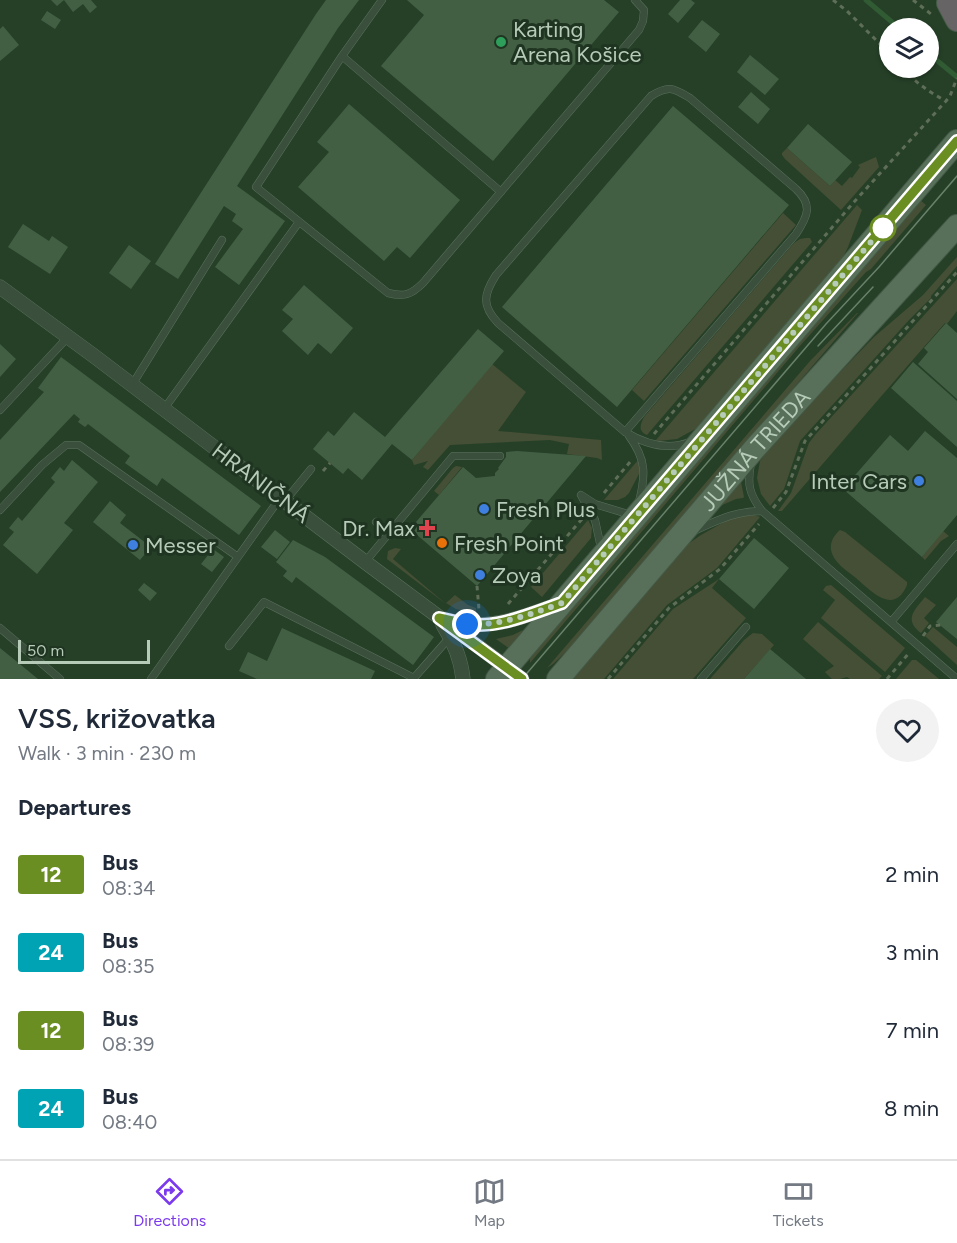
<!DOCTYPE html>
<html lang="en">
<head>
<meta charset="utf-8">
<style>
  :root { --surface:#fff; --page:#f2f2f3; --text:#1f2937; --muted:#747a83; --line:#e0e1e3; --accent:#7c3aed }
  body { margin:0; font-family:Figtree,sans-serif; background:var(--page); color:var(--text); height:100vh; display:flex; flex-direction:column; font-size:22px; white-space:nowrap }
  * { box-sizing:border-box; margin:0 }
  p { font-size:20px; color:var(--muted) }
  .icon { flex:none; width:33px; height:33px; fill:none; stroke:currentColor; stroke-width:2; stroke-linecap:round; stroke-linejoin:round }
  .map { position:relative; height:679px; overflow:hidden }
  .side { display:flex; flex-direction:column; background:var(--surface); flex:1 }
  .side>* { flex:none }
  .badge { padding:0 12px; border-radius:4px; font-size:21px; line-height:39px }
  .fabs { position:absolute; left:879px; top:18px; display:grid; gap:12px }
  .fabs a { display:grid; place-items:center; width:60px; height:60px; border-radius:50%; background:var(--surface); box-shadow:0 2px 4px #0004; font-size:30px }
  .scale { position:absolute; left:18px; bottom:15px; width:132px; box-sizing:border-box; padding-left:6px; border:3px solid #b7cbb9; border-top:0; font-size:16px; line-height:21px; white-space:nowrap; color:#b7cbb9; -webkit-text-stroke:4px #1f3521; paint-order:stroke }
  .you { position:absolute; width:30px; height:30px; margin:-15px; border:4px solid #fff; border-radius:50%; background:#1a73e8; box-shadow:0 0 0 9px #1a73e833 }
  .map>.badge { position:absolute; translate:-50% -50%; box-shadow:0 0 0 3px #fff }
  h2 { padding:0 18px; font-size:22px; line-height:54px }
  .round { display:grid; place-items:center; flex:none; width:63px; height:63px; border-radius:32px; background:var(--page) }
  .overview { display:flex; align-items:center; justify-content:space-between; height:102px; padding:0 18px }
  h1 { font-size:28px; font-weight:600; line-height:45px }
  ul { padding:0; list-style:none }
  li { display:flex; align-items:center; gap:18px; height:78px; padding:0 18px }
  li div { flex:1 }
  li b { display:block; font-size:22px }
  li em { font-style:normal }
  li .badge { min-width:66px; font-weight:700; text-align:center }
  .tabs { display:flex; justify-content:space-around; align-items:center; height:84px; border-top:2px solid var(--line); background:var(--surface); font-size:16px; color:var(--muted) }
  .tabs a { display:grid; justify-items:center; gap:3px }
  .tabs .current { color:var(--accent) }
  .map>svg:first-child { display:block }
  .green { fill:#454f35 }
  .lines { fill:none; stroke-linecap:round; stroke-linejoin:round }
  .stream { stroke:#305b33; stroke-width:5 }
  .building { fill:#425f44 }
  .service-casing { stroke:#5b705d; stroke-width:8 }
  .minor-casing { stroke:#5b705d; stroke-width:15 }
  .primary-casing { stroke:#445946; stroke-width:24 }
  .trunk-casing { stroke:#455b47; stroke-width:24 }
  .path { stroke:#5f6e57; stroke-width:3; stroke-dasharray:4.5 4.5; stroke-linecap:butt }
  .service { stroke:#3a503c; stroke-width:7 }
  .minor { stroke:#3a503c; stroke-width:14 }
  .primary { stroke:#58705a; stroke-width:22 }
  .trunk { stroke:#676466; stroke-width:22 }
  .tram { stroke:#68816a; stroke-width:1.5 }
  .line-casing { stroke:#fff; stroke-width:14 }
  .line { stroke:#6b8e23; stroke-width:9 }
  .walk { stroke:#b7cbb9; stroke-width:6; stroke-dasharray:0 10.8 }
  .leisure-dot { fill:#2e9e5b; stroke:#1f3521; stroke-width:2 }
  .stop-dot { fill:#fff; stroke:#6b8e23; stroke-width:3 }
  .shop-dot { fill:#3f7fe0; stroke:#1f3521; stroke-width:2 }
  .health-dot { fill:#e0444e; stroke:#1f3521; stroke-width:2 }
  .food-dot { fill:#e8710a; stroke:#1f3521; stroke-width:2 }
  .labels { text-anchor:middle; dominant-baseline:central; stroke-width:6; stroke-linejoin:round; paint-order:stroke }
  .poi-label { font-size:22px; fill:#b7cbb9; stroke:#1f3521; text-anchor:start }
  .street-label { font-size:22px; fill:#b7cbb9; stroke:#1f3521 }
</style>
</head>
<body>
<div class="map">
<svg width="957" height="679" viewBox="0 0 957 679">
  <rect width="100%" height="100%" fill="#264028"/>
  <path class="green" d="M787 148 830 186 835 180 842 186 850 177 852 178 860 167 858 165 876 157 879 167 841 210 785 159 782 155V153Z
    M920 200 926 205 871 269 866 272 799 347 530 663V657Z
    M857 205 862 210 848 247 842 259 697 428 677 439 658 441 656 440Z
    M783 213 796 225 644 401 632 390Z
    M806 238H810L812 242 647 435C638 431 640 425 644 417L794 243 800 239Z
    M957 257V266L931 296V298L909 320 800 441 784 489 770 506 761 494 757 478 760 461 766 453 789 425 874 337 923 295Z
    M957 279V311L947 324 945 323 910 363 782 511H778L791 493 809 443 815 435Z
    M857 313H858L570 648 553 664 547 668 810 361Z
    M492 364 526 392 498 431 601 440 602 460 597 458 567 454 569 444 550 440 450 445 428 470 423 467 428 461 414 465 412 460Z
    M639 459 641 470 629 493 625 497 618 500H604Z
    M456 466 462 467 439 495 434 491 453 468Z
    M741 482 744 497 743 498 736 499 720 506Z
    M754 515 760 517 717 568 667 605 604 679H572L685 546 701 535 733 517Z
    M588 520 592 528 591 538 542 597 531 587Z
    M840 530 845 532 907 582V585C894 616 871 591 856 578 847 571 833 562 831 550 830 542 834 535 840 530Z
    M943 531 949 536 941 541 925 560 922 557Z
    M395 548 401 549 393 559 446 604 387 559 388 551Z
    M719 579 712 588 746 618 693 679H613L673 609Z
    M831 585 905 648 885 672 821 618 835 600 823 590 826 586Z
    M455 595 468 605 476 608V614L456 609 446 603Z
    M925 597 936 605 924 618 929 623 921 633C903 619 915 610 925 597Z
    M818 622 882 676 879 679H850L847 677 840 679H832L825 672 834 666 803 639Z
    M933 627 957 647V665L925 636Z
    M523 630 510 649 496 639 513 635Z
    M753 633 762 634 774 645 744 679H710L744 640Z
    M912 660H916L939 679H896Z"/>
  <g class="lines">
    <path class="stream" d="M866 0 899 28
      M928 53 957 77"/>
  </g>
  <path class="building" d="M51 0H91L97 7 90 13 83 4 73 12 64 0 57 6Z
    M326 0H359L338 28 237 186 285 221 239 285 215 267 243 229 232 221 236 214 224 206 178 279 155 264 316 14Z
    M407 0H604L619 12 493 161 381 66 424 15Z
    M680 0H691L695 3 678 23 668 14Z
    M47 11 61 20 55 29 41 20Z
    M702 20 720 34 706 52 688 37Z
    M3 26 19 45 0 61V29Z
    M750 55 779 79 765 95 737 72Z
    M751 92 770 109 758 124 738 107Z
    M349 104 460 200 410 258 397 247 384 261 298 187 329 152 317 142Z
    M673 106 789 205 617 407 502 307Z
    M808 124 852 162 830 186 787 148Z
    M23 224 49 241 52 236 68 247 50 274 8 247Z
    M129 245 151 261 131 289 109 273Z
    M304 285 353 328 331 354 318 343 308 355 282 331 293 319 282 310Z
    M946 323 957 333V399L918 364 928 352 924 348Z
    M478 329 504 351 412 460 392 444 362 480 348 468 343 474 313 449 328 431 334 436 354 412 385 437Z
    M0 344 16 359 0 377Z
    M61 357 261 506 239 535 162 478 157 486 125 463 130 456 88 424 85 427 78 422 80 419 74 414 0 492V440L44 392 38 388Z
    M913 362 957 401V447L891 388Z
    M925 431 957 458V515L922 557 843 489 890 435 908 451Z
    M517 451 586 456 477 586 410 529 463 467 476 478 495 476V473L499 469 498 468 506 457V452Z
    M72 460 98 482 64 523 73 530 37 574 3 545 14 532 9 528 18 517 22 521 55 482 51 478 60 467 64 471Z
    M110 501 126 515 120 523 151 547 140 560 93 522Z
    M275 530 290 542 277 559 261 547Z
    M754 538 789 568 754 609 719 579Z
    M293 540 325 557 434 637 413 665 296 577 292 583 283 576 287 571 276 562Z
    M213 549 224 557 212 572 201 564Z
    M144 583 157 593 150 601 138 590Z
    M957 597V639L936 622Z
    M282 628 375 671 371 679H257L239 671 248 652 267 661Z
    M0 648 21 665 38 679H0Z
    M770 649 806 679H744Z"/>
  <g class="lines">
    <g class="service-casing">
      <path id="service" d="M382 0 342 56 256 187 388 293C404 297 411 295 423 283L639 30 643 21 644 10 635 0
        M342 56 501 192
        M132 385 222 240
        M164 409 299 222
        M0 410 68 337
        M625 432 796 234C808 216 813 205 796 189L690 98C673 88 669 85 651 96L496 275C483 295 482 306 498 323L625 432C645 444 667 451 690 442
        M629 436C646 459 646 474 639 502
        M751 463C747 484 749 494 762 511L957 679
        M581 495 595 504 631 515
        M582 497 595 520 601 548
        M285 501 311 469
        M0 510 42 465 66 445H79L238 557
        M376 522 388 534
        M696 530C720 519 736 511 762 511
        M365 562 453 456H500
        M891 622 957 544
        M0 628 60 679
        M229 646 264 602 414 678 450 637
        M151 679 280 498
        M701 679 746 627"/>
    </g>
    <g class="minor-casing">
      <path id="minor" d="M0 287 94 356 365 562 522 679
        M444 619C452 621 459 623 467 624 499 628 530 614 559 604
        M443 625C454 642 461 658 463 679"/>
    </g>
    <g class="primary-casing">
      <g id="primary">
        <path d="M497 679 957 141"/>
        <path id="s1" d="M558 679 756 447 957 226"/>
      </g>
    </g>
    <g class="trunk-casing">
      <path id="trunk" d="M948 3 957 20"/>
    </g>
    <path class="path" d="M833 0 847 11 890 54
      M913 0 931 14
      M902 68C915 82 929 92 946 101
      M654 434 854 202 946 101 950 96 957 78
      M323 471 330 463
      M604 493 630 462
      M773 508 786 492 805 441 957 272
      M477 586 479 610
      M508 604 582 519
      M923 636 930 626 941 625
      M608 679 669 608 720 569 759 524
      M887 679 909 653"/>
    <use href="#service" class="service"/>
    <use href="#minor" class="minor"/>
    <use href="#primary" class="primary"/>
    <use href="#trunk" class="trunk"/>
    <path class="tram" d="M818 346 873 287
      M522 679 826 324 879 267 957 176"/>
  </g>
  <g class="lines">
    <g class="line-casing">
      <path id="line" d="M522 679 439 618C448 620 457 622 466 624 499 629 532 613 562 603L957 141"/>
    </g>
    <use href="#line" class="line"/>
    <path class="walk" d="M467 624C502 626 530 614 562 603L883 228"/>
  </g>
  <circle class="leisure-dot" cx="501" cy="42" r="6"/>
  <circle class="stop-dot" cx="883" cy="228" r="12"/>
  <g class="shop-dot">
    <circle cx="919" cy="481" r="6"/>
    <circle cx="484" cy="509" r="6"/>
    <circle cx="133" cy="545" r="6"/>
    <circle cx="480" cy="575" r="6"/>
  </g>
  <path class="health-dot" d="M424 519h6v6h6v6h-6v6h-6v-6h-6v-6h6z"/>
  <circle class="food-dot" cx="442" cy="543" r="6"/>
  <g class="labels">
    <g class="poi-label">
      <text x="513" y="29">Karting<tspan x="513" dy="25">Arena Košice</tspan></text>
      <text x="907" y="481" text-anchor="end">Inter Cars</text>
      <text x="496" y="509">Fresh Plus</text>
      <text x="415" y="528" text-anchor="end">Dr. Max</text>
      <text x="454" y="543">Fresh Point</text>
      <text x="145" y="545">Messer</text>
      <text x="492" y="575">Zoya</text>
    </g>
    <g class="street-label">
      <text stroke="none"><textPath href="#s1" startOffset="302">JUŽNÁ TRIEDA</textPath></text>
      <text transform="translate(261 483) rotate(37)">HRANIČNÁ</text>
    </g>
  </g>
</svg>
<div class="fabs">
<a><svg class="icon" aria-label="layers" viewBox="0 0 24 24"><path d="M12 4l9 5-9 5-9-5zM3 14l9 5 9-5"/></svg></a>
</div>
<div class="scale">50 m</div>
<div class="you" style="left:467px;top:624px"></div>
</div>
<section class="side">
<div class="overview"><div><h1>VSS, križovatka</h1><p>Walk · 3 min · 230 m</p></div><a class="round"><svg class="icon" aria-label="heart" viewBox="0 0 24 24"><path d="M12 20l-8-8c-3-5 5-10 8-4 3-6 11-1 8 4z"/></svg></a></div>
<h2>Departures</h2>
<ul>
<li><span class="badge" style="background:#6b8e23;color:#fff">12</span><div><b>Bus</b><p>08:34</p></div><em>2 min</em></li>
<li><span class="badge" style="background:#00a3b4;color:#fff">24</span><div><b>Bus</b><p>08:35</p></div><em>3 min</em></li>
<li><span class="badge" style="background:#6b8e23;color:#fff">12</span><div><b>Bus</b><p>08:39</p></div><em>7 min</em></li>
<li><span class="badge" style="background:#00a3b4;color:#fff">24</span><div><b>Bus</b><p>08:40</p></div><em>8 min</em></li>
</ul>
</section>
<nav class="tabs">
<a class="current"><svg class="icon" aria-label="directions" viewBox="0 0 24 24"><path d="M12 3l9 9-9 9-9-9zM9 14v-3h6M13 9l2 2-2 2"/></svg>Directions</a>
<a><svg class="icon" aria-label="map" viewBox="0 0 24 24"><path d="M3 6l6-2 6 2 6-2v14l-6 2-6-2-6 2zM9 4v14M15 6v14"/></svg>Map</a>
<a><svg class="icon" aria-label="tickets" viewBox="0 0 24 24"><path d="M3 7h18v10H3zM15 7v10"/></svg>Tickets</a>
</nav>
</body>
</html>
